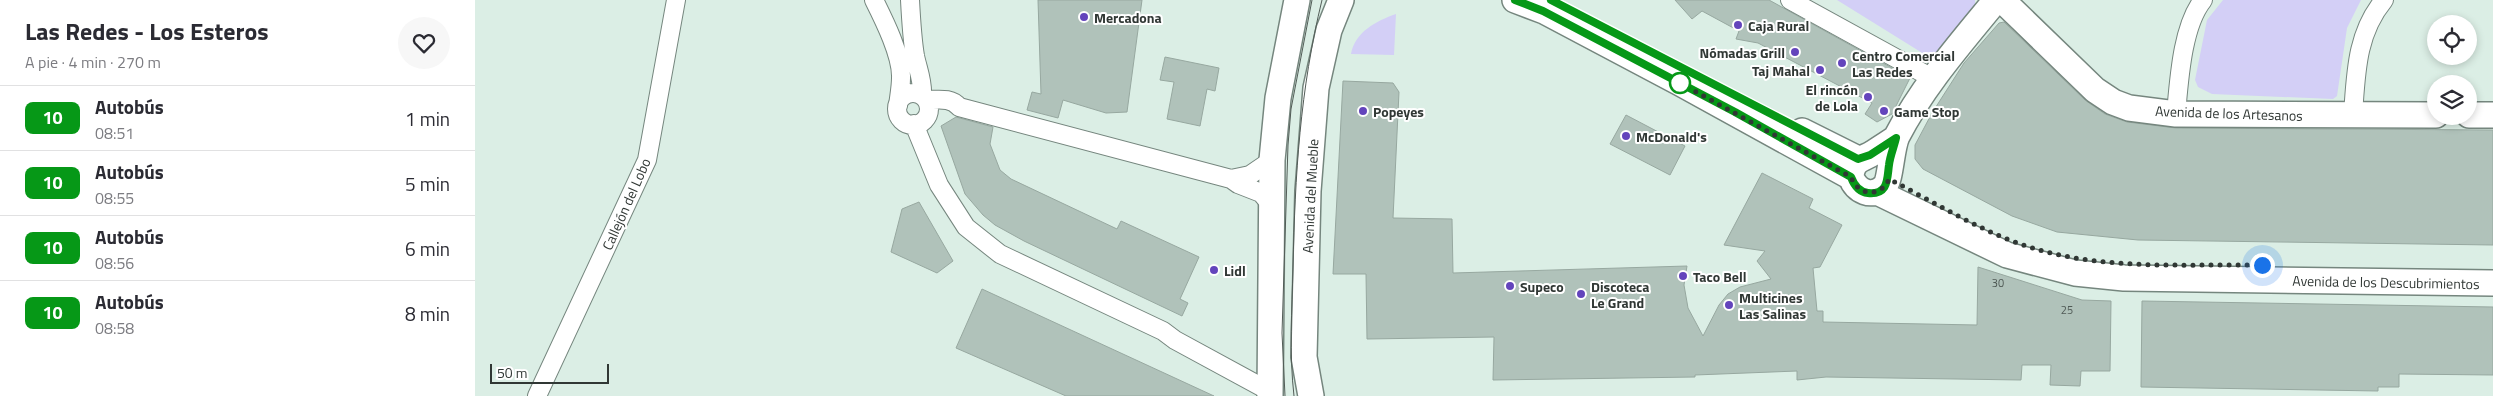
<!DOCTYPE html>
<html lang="es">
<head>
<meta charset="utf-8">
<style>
  :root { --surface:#fff; --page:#f7f7f7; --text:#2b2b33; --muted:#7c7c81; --line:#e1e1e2 }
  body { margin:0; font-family:"Titillium Web",sans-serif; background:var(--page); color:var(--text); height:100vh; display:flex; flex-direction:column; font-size:19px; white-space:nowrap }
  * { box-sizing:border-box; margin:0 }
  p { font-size:16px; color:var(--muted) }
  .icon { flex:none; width:28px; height:28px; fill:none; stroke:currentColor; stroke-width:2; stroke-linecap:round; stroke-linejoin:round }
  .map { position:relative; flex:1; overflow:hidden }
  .sheet { display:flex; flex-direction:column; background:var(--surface); width:475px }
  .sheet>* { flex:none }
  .badge { padding:0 10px; border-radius:8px; font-size:18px; line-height:32px }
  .fabs { position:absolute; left:1952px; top:15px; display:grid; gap:10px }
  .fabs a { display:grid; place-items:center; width:50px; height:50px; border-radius:50%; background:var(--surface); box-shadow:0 2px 8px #0003; font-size:25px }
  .scale { position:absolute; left:15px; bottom:12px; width:119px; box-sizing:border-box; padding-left:5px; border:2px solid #303734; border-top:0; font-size:14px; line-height:18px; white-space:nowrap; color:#303734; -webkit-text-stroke:4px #fff; paint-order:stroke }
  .you { position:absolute; width:25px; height:25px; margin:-12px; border:4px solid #fff; border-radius:50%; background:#1a73e8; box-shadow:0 0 0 8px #1a73e833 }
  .map>.badge { position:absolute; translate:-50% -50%; box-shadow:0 0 0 2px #fff }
  .round { display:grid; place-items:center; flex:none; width:52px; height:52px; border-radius:26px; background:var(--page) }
  .head { display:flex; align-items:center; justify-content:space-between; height:85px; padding:0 25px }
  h1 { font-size:24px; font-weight:700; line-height:38px }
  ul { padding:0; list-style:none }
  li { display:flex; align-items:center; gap:15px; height:65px; padding:0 25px; border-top:1px solid var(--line) }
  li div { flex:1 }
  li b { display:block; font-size:19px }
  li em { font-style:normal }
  li .badge { min-width:55px; font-weight:700; text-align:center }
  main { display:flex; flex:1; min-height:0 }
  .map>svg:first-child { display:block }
  .green { fill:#d3cff6 }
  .building { fill:#b0c2ba; stroke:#97a8a0 }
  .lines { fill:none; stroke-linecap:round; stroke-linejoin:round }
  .street-casing { stroke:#75867e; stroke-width:20 }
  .secondary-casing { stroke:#75867e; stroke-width:28 }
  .street { stroke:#fff; stroke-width:18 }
  .secondary { stroke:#fff; stroke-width:25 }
  .tram { stroke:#525c57; stroke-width:1 }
  .line-casing { stroke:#fff; stroke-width:11 }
  .line { stroke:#069817; stroke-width:8 }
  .walk { stroke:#303734; stroke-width:5; stroke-dasharray:0 9 }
  .poi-dot { fill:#6344bc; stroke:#fff; stroke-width:2 }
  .stop-dot { fill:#fff; stroke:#069817; stroke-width:2.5 }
  .labels { text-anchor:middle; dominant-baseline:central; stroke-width:4; stroke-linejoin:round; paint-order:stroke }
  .number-label { font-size:11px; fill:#505a56 }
  .poi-label { font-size:14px; font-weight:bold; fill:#303734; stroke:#fff; text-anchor:start }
  .street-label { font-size:14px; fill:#303734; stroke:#fff }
</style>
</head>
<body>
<main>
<section class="sheet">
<div class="head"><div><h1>Las Redes - Los Esteros</h1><p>A pie · 4 min · 270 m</p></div><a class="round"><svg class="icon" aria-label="heart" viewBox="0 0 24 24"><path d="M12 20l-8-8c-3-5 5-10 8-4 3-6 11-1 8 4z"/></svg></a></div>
<ul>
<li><span class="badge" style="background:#069817;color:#fff">10</span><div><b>Autobús</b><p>08:51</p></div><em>1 min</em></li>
<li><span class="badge" style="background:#069817;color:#fff">10</span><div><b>Autobús</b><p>08:55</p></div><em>5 min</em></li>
<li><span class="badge" style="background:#069817;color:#fff">10</span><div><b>Autobús</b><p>08:56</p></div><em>6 min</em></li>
<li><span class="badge" style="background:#069817;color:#fff">10</span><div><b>Autobús</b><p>08:58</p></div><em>8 min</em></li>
</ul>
</section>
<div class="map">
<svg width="2018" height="396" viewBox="0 0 2018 396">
  <rect width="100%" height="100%" fill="#dbeee5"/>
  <path class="green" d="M1362 0H1500V6L1457 59Z
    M1748 0H1886L1872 28 1862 96 1858 99 1737 94 1723 87 1720 80 1732 20Z
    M921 14 919 55 876 54C880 32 901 21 921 14Z"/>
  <path class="building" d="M563 0H667L652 112 631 113 588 100 583 118 552 110 557 92 566 94Z
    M1200 0H1294L1435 78 1417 114 1402 122 1390 114 1397 103 1283 43 1261 39 1264 31 1227 11 1217 19Z
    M1529 22 1610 100 1630 114 1652 122 1701 128 2018 130V245L1663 240 1582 232 1537 216 1448 169 1440 159V145L1457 113 1489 63 1524 23Z
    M690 57 744 68 740 91 732 89 725 126 692 119 699 82 685 80Z
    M868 81 918 83 924 92 918 218 977 219 978 273 1212 266 1209 285 1213 308 1228 336 1244 305 1253 294 1265 287 1296 279 1282 261 1290 251 1249 245 1287 173 1338 199 1334 208 1367 225 1345 267 1338 268 1342 311H1348V322L1502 325 1503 267 1607 300 1636 301 1635 371H1606L1605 386 1575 385 1576 365H1547L1546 380 1351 377 1322 380V371L1220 375V377L1018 380 1019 337 892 339 891 274H858Z
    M1151 115 1210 146 1195 175 1135 144Z
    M481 117 518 127 515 144 525 170 536 179 642 229 646 221 724 257 705 299 713 303 707 316 549 241 520 225 508 215 490 194 466 126Z
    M444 202 478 261 462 273 416 252 427 209Z
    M507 289 739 396H591L481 348Z
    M1667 301 2018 307V375L1924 374V387H1903V391L1666 387Z"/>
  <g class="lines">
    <g class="street-casing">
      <path id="street" d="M399 0C409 20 427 56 426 78 426 87 424 97 423 106
        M435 0C436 19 437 38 440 56 443 70 448 81 447 95
        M1315 0 1457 78
        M422 109a16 16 0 1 1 32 0a16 16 0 1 1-32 0Z
        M451 100C463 100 476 97 484 107L756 179 763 184 786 193 797 206
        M1701 114C1704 81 1707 26 1728 0
        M1878 115C1881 74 1881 34 1909 0
        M439 124 464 185 491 227 525 254 688 331 700 340 794 391
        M756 179 775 175 797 160
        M62 396 172 160 201 0"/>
    </g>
    <g class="secondary-casing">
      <path id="secondary" d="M1040 0 1069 11 1205 83 1376 177
        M1527 0 1620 90 1638 102 1654 108 1701 114 1961 115
        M1994 115H2018
        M1327 131 1383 159
        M1421 138C1414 143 1406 148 1398 153 1386 160 1377 160 1376 177 1381 191 1397 199 1409 187 1416 180 1416 149 1422 136 1448 86 1485 44 1521 0
        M1402 192 1532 255 1600 273 1649 278 2018 283
        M795 396 797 160 803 98 822 0
        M836 396 829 357 833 191 841 88 854 30 866 0"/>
    </g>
    <use href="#street" class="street"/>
    <use href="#secondary" class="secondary"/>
    <path class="tram" d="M810 396 807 333 813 145 816 109 837 0
      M819 396C814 353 817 310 818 267 820 175 825 90 847 0"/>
  </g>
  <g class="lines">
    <g class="line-casing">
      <path id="line" d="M1040 0 1068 11 1260 112 1376 177C1379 185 1384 192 1393 193 1414 195 1412 178 1414 165 1415 156 1419 147 1421 138L1395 155 1383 159 1076 0"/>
    </g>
    <use href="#line" class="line"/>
    <path class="walk" d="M1205 83 1376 177C1383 196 1406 198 1414 179 1463 204 1514 237 1568 251 1638 270 1715 264 1787 265"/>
  </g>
  <g class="poi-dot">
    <circle cx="609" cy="17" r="5"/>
    <circle cx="1263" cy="25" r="5"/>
    <circle cx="1320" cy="52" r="5"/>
    <circle cx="1367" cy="63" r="5"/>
    <circle cx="1345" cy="70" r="5"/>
    <circle cx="1393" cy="97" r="5"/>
    <circle cx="888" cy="111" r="5"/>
    <circle cx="1409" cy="111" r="5"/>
    <circle cx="1151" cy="136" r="5"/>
    <circle cx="739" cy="270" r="5"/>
    <circle cx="1208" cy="276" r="5"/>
    <circle cx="1035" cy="286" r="5"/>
    <circle cx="1106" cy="294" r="5"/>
    <circle cx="1254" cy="305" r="5"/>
  </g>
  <circle class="stop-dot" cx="1205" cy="83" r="10"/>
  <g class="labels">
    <g class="number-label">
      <text x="1523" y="283">30</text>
      <text x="1592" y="310">25</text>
    </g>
    <g class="poi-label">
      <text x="619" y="17">Mercadona</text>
      <text x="1273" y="25">Caja Rural</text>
      <text x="1310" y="52" text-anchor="end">Nómadas Grill</text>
      <text x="1377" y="55">Centro Comercial<tspan x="1377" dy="16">Las Redes</tspan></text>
      <text x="1335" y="70" text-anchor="end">Taj Mahal</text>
      <text x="1383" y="89" text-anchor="end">El rincón<tspan x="1383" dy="16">de Lola</tspan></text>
      <text x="898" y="111">Popeyes</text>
      <text x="1419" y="111">Game Stop</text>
      <text x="1161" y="136">McDonald's</text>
      <text x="749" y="270">Lidl</text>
      <text x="1218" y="276">Taco Bell</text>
      <text x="1045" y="286">Supeco</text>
      <text x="1116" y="286">Discoteca<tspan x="1116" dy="16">Le Grand</tspan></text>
      <text x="1264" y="297">Multicines<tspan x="1264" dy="16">Las Salinas</tspan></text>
    </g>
    <g class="street-label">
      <text transform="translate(1754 113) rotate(2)">Avenida de los Artesanos</text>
      <text transform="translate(835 196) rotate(-87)">Avenida del Mueble</text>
      <text transform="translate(151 204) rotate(-66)">Callejón del Lobo</text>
      <text transform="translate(1911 282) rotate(1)">Avenida de los Descubrimientos</text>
    </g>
  </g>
</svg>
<div class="fabs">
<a><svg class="icon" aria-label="locate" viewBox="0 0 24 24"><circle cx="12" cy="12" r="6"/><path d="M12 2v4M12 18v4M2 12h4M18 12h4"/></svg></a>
<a><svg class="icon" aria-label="layers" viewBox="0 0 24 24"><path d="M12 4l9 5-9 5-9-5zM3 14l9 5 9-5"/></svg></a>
</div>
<div class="scale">50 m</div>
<div class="you" style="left:1787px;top:265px"></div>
</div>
</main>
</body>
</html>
